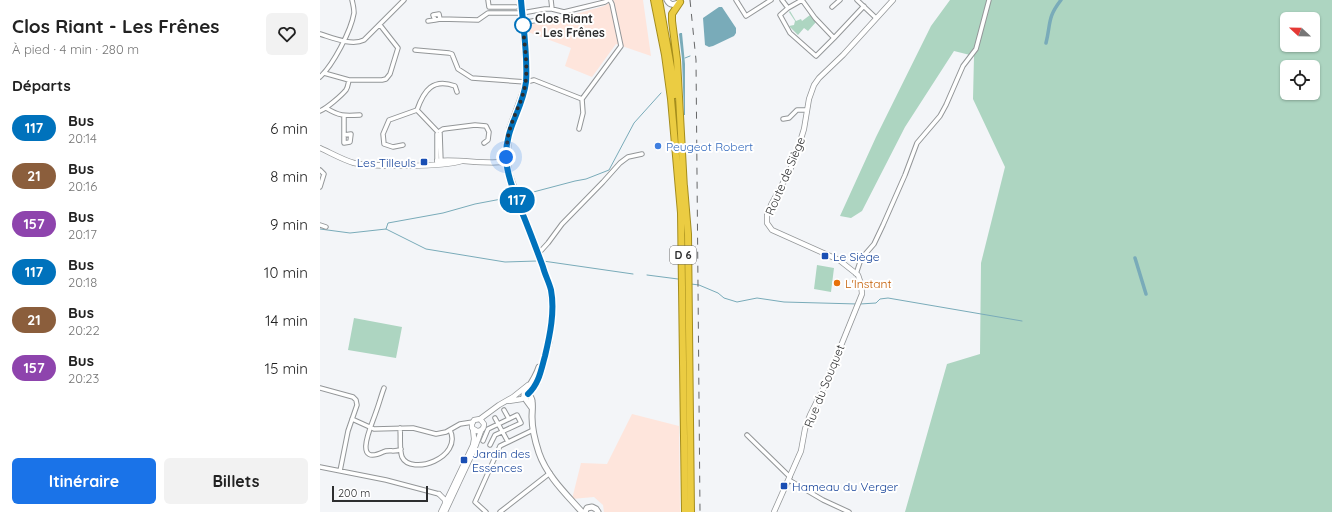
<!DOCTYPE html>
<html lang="fr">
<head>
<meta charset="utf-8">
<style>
  :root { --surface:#fff; --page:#f2f2f2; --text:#222; --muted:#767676; --accent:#1a73e8 }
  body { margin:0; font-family:Quicksand,sans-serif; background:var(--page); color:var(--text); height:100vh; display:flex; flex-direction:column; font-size:15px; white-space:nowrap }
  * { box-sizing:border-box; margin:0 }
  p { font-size:13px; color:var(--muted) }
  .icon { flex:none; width:22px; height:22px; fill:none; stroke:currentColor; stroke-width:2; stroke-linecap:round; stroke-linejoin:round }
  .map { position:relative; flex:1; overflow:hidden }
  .details { display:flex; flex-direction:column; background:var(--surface); width:320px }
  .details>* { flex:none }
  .badge { padding:0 8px; border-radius:13px; font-size:14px; line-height:26px }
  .needle { width:26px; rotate:292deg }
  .controls { position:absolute; left:960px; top:12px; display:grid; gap:8px }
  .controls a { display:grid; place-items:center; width:40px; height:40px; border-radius:6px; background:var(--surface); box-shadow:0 1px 3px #0004; font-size:20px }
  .scale { position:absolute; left:12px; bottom:10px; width:96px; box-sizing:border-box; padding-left:4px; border:2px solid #2d2e2f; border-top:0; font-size:11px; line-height:14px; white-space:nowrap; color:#2d2e2f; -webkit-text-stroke:3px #fff; paint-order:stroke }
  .you { position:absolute; width:20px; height:20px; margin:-10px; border:3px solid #fff; border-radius:50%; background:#1a73e8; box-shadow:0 0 0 6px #1a73e833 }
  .map>.badge { position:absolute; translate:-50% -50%; box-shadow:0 0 0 2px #fff }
  h2 { padding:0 12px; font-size:15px; line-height:36px }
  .round { display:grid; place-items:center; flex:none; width:42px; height:42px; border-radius:6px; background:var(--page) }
  .summary { display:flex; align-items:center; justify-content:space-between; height:68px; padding:0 12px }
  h1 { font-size:19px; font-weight:700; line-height:30px }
  .cta { display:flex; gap:8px; margin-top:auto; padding:8px 12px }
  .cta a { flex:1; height:46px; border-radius:6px; background:var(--accent); color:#fff; font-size:16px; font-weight:700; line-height:46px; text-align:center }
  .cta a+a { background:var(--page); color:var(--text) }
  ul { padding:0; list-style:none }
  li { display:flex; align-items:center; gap:12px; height:48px; padding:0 12px }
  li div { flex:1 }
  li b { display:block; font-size:15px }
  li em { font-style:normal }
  li .badge { min-width:44px; font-weight:700; text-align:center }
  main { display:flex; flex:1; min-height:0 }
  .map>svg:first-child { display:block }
  .industrial { fill:#fee5dc }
  .green { fill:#add5c1; fill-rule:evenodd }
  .water { fill:#79abb9 }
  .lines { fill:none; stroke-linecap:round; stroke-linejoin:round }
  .stream { stroke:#79abb9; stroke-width:1 }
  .canal { stroke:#79abb9; stroke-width:3.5 }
  .minor-casing { stroke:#939698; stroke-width:5.5 }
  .tertiary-casing { stroke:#939698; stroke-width:6 }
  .secondary-casing { stroke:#939698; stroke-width:7 }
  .trunk-casing { stroke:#a58d1c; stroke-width:8 }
  .minor { stroke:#fff; stroke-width:3.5 }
  .tertiary { stroke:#fff; stroke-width:4.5 }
  .secondary { stroke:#fff; stroke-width:5 }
  .trunk { stroke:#ebcc42; stroke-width:6 }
  .rail { stroke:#666768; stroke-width:1; stroke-dasharray:7 7; stroke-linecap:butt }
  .line-casing { stroke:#fff; stroke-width:9 }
  .line { stroke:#0072bc; stroke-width:6 }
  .walk { stroke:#2d2e2f; stroke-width:4; stroke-dasharray:0 7.2 }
  .stop-dot { fill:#fff; stroke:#0072bc; stroke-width:2 }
  .shop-dot { fill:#3f7fe0; stroke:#fff; stroke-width:1.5 }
  .transit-dot { fill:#1a4fb4; stroke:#fff; stroke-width:1.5 }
  .food-dot { fill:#e8710a; stroke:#fff; stroke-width:1.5 }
  .labels { text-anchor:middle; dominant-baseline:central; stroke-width:4; stroke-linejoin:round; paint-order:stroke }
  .shield { fill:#fff; stroke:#6c6d6d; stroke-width:1 }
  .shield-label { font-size:11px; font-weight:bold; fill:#2d2e2f }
  .stop-label { font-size:12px; font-weight:bold; fill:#2d2e2f; stroke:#fff; text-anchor:start }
  .shop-label { font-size:12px; fill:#366cbe; stroke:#fff; text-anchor:start }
  .transit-label { font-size:12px; fill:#164399; stroke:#fff; text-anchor:start }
  .street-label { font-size:12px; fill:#2d2e2f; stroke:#fff }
  .food-label { font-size:12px; fill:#c56008; stroke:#fff; text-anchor:start }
</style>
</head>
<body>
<main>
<section class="details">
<div class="summary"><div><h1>Clos Riant - Les Frênes</h1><p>À pied · 4 min · 280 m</p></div><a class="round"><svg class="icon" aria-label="heart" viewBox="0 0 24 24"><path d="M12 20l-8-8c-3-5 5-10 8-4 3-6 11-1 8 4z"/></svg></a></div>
<h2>Départs</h2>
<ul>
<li><span class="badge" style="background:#0072bc;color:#fff">117</span><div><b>Bus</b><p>20:14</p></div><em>6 min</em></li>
<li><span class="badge" style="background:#8b5e3c;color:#fff">21</span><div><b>Bus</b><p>20:16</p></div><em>8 min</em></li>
<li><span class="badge" style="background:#8e44ad;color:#fff">157</span><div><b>Bus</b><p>20:17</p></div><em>9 min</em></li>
<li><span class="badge" style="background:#0072bc;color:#fff">117</span><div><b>Bus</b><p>20:18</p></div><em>10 min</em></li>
<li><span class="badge" style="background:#8b5e3c;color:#fff">21</span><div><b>Bus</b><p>20:22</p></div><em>14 min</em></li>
<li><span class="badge" style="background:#8e44ad;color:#fff">157</span><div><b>Bus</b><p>20:23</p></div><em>15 min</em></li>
</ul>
<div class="cta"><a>Itinéraire</a><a>Billets</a></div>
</section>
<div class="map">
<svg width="1012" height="512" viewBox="0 0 1012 512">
  <rect width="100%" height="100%" fill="#f3f5f8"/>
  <path class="industrial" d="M294 0H323L331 56 296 44 272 77 245 66 251 48 208 32V25L238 19 284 6Z
    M312 414 359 426 360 512H284L283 505 274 497 252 499 261 463 287 464Z"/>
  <path class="green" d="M630 0H1012V512H585L627 364 660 354 661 263 685 167 653 99 654 56 634 51 585 127 542 211 531 218 520 216 556 137 611 26ZM967 19H993V45H967ZM967 67H993V93H967Z
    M470 11 476 21 481 19 482 21 490 15 496 22 488 31 484 28 478 35 469 26 474 25 475 21 469 12Z
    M497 265 514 268 511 292 494 289Z
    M34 318 82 327 76 358 28 350Z"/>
  <path class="water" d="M399 7H402L416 28V33L414 36 393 46 389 47 385 45 383 18Z
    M360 33H362L365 64V115H364L362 59 359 34Z"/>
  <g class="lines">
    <path class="stream" d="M365 58 370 56
      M202 195 255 181 266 179 289 170 314 123 341 93
      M0 229 30 233 66 229 106 249 185 262 217 261
      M66 229 68 223 123 213 155 204 192 197
      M223 261 313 274
      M327 275 358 279
      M371 284 379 285 398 293 404 298 417 302 437 298 464 302 537 304
      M540 304 556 303 560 299 568 298 702 321"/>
    <path class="canal" d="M726 43C731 23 727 18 741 0
      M815 258 826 294"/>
    <g class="minor-casing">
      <path id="minor" d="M168 0 169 7H196
        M231 0 232 9
        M416 0 426 16 451 0
        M462 0 468 8
        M482 0 468 8 460 15 470 33 496 56 514 38
        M482 0 495 18 514 38 544 6
        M537 0 556 18
        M512 7 520 0
        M120 19 115 20 113 15 119 14 120 19 158 20 168 13H202L225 9H232L244 12 285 2 288 0
        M108 21 115 20
        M203 23 227 18
        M0 34C13 38 32 46 44 40L84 0
        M95 50 129 53 132 54 138 69 152 78 206 82 214 80 262 99 301 46 292 4 290 0
        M4 73 29 80H62L66 79 70 74 78 48 60 25
        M0 77C13 65 31 31 34 13 34 9 33 4 32 0
        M6 108C19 116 24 116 40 115
        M97 110C104 90 113 78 135 86L137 92
        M0 111C7 108 21 96 26 90 28 87 28 84 29 80
        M463 119 469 118 477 110H487
        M259 129 263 113 262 99
        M120 131 123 129 155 125 166 126 169 132 168 140 164 143
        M120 133 121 162
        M24 135 31 134 30 142 24 143V116
        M83 145 73 147 64 144 63 134 69 120 97 110 117 131
        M117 161V134
        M0 170 4 174 0 187
        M0 225 6 227
        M218 254 228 243 242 224 283 182 300 163 308 157 322 154
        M536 274 541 259 554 244 563 225 585 175 597 143 620 116 626 105 643 66 656 49 669 0
        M0 388 33 397 36 400 37 405 28 431 20 471
        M64 388C61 396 59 404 56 412 53 422 31 467 63 452 69 449 75 453 81 449
        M184 410 189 419
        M175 418 188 442
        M32 419 54 429 93 428 116 434 126 432 140 424 153 422
        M80 428C81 437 79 448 82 457 91 476 143 458 130 430
        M427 435 470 477
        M163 441 168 429 197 415 201 423 175 435 170 445
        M0 467 66 480 119 494
        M469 480 503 500 529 512
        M166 512 155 502 180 446 213 430
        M180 512 230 473"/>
    </g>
    <g class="tertiary-casing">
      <path id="tertiary" d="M0 148C11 153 23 160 34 163 55 167 123 167 142 161
        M117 161C139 159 161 164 183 162L186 164 187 169
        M189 401 202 399 206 395
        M160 419 164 424C164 428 162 431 157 431L152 428V424L154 420 160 419 179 405 193 397 208 385
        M119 494 125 500V503
        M121 512 153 445 154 439 153 429
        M125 512 154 450 161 431
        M454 512 481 451 485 429 490 415 505 385 542 294 541 284 538 275 519 260 452 230 447 223V215L451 205 470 170 476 155 484 129 489 99 494 85 499 78 523 55 573 0"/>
    </g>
    <g class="secondary-casing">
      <path id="secondary" d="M347 0C350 6 354 5 360 2
        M191 126C187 143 186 157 189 174L231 290 232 315 229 342 217 383 208 394C210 396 212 398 212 401 213 406 212 412 212 417 212 429 215 441 219 453 227 476 246 494 262 512
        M190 128 203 93 206 82V65L201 0
        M212 408 204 397V394C210 385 216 377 219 367
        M265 512 267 508 272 507 276 509 278 512"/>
    </g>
    <g class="trunk-casing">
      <path id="trunk" d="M334 0 345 55 351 99 361 213 365 512
        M339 0 351 67 355 95
        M360 2 352 14V21L357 60 364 189
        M364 186 368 234 371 512"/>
    </g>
    <use href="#minor" class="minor"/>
    <use href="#tertiary" class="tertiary"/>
    <use href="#secondary" class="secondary"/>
    <use href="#trunk" class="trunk"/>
    <path class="rail" d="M370 0 376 60 380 512"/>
  </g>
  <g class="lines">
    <g class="line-casing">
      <path id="line" d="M201 0C203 25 208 57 206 82 203 109 185 128 186 158 187 176 195 194 201 210 209 229 216 248 223 267 225 275 229 282 231 290 235 311 230 335 225 356 221 370 219 384 208 394"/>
    </g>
    <use href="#line" class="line"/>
    <path class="walk" d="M186 157C187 146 187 136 191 126 194 115 200 105 203 94 210 72 204 47 203 25"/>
  </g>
  <circle class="stop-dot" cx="203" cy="25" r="8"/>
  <circle class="shop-dot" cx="338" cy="146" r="4"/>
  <g class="transit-dot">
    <rect x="100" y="158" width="8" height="8" rx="2"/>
    <rect x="501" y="252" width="8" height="8" rx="2"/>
    <rect x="140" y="456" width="8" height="8" rx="2"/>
    <rect x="460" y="482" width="8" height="8" rx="2"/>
  </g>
  <circle class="food-dot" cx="517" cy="283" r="4"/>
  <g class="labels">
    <rect class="shield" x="350" y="246" width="26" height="18" rx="3"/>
    <g class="shield-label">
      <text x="363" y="255">D 6</text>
    </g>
    <g class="stop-label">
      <text x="215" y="18">Clos Riant<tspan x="215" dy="14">- Les Frênes</tspan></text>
    </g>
    <g class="shop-label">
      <text x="346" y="146">Peugeot Robert</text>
    </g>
    <g class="transit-label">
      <text x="96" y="162" text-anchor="end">Les Tilleuls</text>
      <text x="513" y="256">Le Siège</text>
      <text x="152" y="453">Jardin des<tspan x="152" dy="14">Essences</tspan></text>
      <text x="472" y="486">Hameau du Verger</text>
    </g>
    <g class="street-label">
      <text transform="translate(465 176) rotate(-67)">Route de Siège</text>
      <text transform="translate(504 386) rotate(-68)">Rue du Souquet</text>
    </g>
    <g class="food-label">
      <text x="525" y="283">L'Instant</text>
    </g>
  </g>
</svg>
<div class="controls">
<a><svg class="needle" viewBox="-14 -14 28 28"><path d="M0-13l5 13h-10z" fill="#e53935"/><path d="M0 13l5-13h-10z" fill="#767676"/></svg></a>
<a><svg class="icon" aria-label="locate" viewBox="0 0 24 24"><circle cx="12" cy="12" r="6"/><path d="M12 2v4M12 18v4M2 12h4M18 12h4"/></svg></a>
</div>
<div class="scale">200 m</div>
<div class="you" style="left:186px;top:157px"></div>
<b class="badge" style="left:197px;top:200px;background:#0072bc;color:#fff">117</b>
</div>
</main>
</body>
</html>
